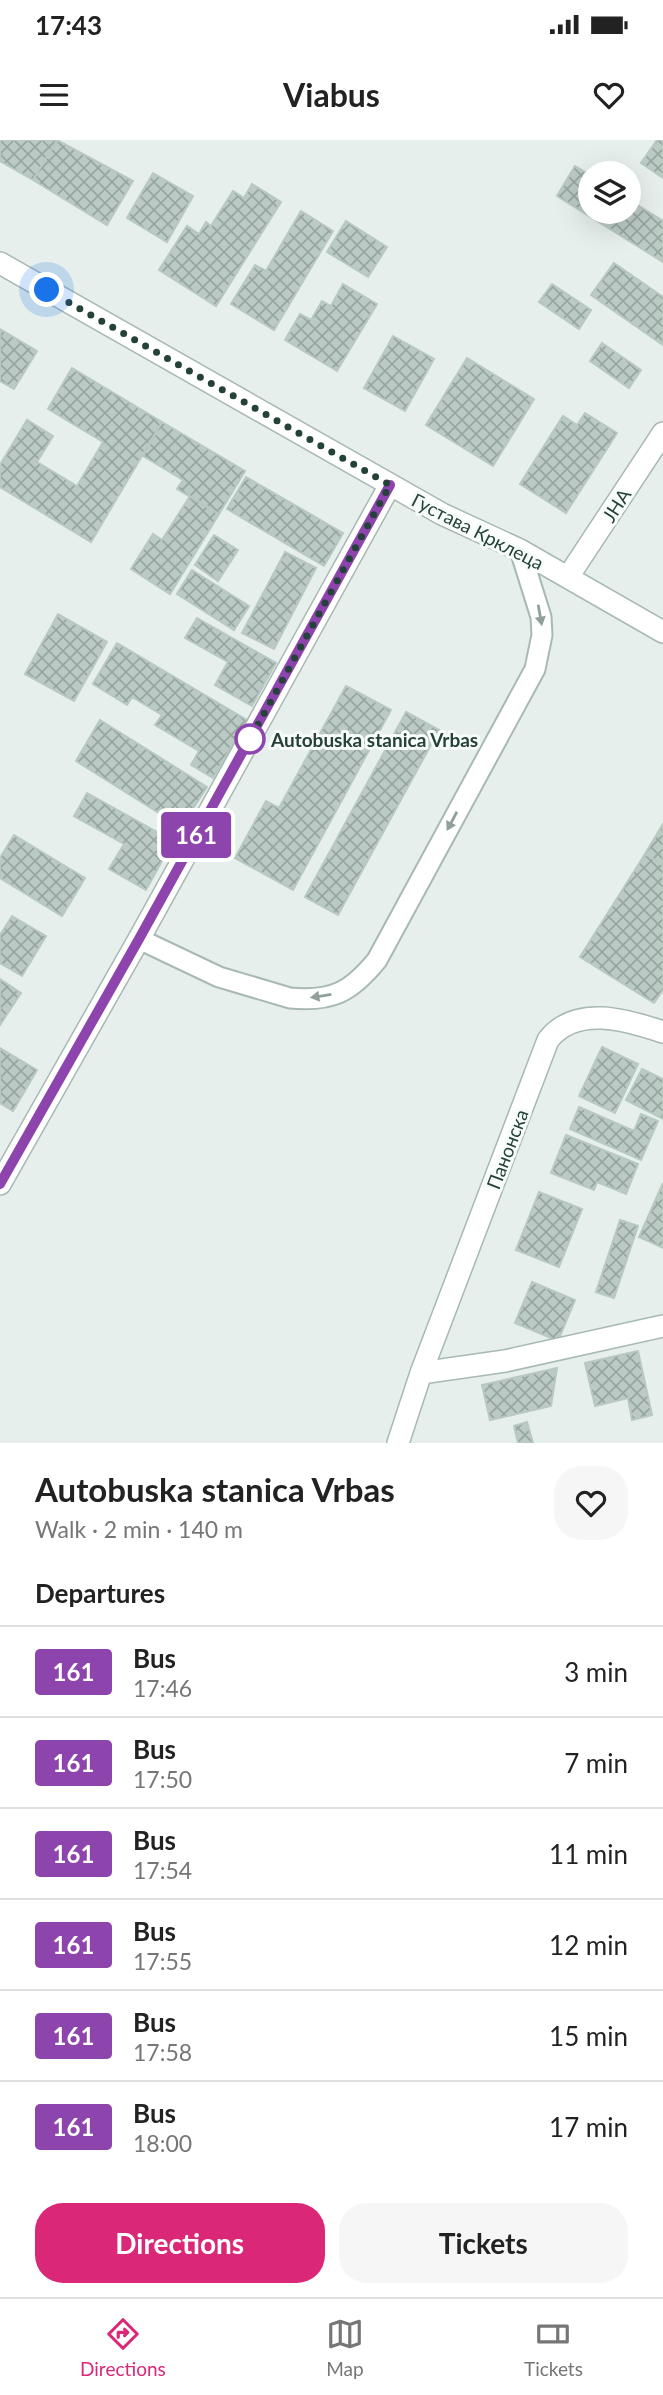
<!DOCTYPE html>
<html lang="en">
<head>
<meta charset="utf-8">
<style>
  :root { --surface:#fff; --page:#f6f6f6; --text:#222; --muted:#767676; --line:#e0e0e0; --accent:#db2777 }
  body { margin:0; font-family:Lato,sans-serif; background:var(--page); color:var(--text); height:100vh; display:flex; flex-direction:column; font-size:26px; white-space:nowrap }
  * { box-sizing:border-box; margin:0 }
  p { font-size:23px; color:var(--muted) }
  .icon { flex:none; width:38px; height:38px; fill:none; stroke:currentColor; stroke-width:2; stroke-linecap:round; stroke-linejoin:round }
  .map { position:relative; height:1303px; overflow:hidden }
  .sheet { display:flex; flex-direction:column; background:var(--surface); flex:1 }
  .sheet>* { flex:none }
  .badge { padding:0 14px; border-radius:5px; font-size:24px; line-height:46px }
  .fabs { position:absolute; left:578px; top:21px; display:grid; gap:14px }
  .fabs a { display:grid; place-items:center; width:63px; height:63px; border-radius:50%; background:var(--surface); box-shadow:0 7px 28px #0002; font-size:35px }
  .you { position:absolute; width:35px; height:35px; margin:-18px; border:5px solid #fff; border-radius:50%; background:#1a73e8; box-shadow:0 0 0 10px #1a73e833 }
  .map>.badge { position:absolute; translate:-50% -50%; box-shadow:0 0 0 4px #fff }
  h2 { padding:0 35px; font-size:26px; line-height:63px }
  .round { display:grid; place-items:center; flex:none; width:74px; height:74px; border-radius:28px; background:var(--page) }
  .overview { display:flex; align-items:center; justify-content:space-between; height:119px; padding:0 35px }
  h1 { font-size:33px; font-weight:700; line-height:52px }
  .cta { display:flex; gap:14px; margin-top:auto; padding:14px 35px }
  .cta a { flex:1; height:80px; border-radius:28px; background:var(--accent); color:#fff; font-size:28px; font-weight:700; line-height:80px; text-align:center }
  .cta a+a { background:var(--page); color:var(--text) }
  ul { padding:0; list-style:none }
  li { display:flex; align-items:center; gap:21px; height:91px; padding:0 35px; border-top:2px solid var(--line) }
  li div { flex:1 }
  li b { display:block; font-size:26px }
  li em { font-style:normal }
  li .badge { min-width:77px; font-weight:700; text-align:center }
  .status { display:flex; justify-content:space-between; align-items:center; height:49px; padding:0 35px; background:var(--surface); direction:ltr }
  .status svg { height:19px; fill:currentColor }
  header { display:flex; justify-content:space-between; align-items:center; height:91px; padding:0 35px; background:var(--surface); font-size:32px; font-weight:700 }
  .tabs { display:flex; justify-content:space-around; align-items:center; height:98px; border-top:2px solid var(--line); background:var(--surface); font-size:19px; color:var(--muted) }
  .tabs a { display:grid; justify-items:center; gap:4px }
  .tabs .selected { color:var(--accent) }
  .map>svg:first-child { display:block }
  .building { fill:url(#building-cross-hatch); stroke:#b8c9c2; stroke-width:2 }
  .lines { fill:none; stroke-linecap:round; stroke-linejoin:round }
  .lane-casing { stroke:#a8b8b2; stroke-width:23 }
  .street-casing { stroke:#a8b8b2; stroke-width:24 }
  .lane { stroke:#fff; stroke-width:19 }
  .street { stroke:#fff; stroke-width:21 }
  .oneway { fill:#92a09c }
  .line-casing { stroke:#fff; stroke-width:16 }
  .line { stroke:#8e44ad; stroke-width:10 }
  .walk { stroke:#24423a; stroke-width:7; stroke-dasharray:0 12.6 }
  .stop-dot { fill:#fff; stroke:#8e44ad; stroke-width:3.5 }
  .labels { text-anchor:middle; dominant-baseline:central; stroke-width:6; stroke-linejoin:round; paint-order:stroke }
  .street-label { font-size:19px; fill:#24423a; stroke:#f7fbf9 }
  .stop-label { font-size:19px; font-weight:bold; fill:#24423a; stroke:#f7fbf9; text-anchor:start }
</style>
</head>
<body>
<div class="status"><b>17:43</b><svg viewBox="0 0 49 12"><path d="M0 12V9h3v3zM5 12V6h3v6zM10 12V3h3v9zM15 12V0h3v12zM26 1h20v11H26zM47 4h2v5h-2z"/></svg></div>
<header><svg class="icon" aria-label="menu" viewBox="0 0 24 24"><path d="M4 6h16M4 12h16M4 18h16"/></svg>Viabus<svg class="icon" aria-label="heart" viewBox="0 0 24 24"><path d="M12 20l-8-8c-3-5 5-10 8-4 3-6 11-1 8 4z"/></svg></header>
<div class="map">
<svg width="663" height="1303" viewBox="0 0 663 1303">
  <defs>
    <pattern id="building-cross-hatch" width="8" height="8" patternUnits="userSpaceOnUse" patternTransform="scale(1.75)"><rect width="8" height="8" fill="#bbcac4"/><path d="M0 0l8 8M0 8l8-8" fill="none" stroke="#98a6a0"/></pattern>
  </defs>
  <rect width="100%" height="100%" fill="#e6efeb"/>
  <path class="building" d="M0 0H57L33 40 0 21Z
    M57 0 133 41 107 85 33 40Z
    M657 0H663V38L641 23Z
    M575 26 590 35V72H628V59L663 81V122L557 56Z
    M153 33 193 56 167 102 127 78Z
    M252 44 281 62 216 166 159 130 187 86 199 94 206 82 211 86 233 51 244 58Z
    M301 71 333 91 274 190 231 164 255 125 266 131Z
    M346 81 387 107 368 137 327 112Z
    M614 123 663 157V205L591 155Z
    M343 144 377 164 337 231 285 200 300 174 311 180 322 161 331 166Z
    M552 144 591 170 579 189 539 162Z
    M0 189 37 211 14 249 0 241Z
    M393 196 434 219 405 271 364 248Z
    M602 203 641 230 629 248 590 221Z
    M467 218 534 259 493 326 426 285Z
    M72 228 162 282 91 402 0 347V325L27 280 53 296 37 322 77 346 103 302 48 269Z
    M585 273 617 293 566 373 520 344 563 276 577 285Z
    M162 282 245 331 219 374 177 349 183 340 143 316Z
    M246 337 343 393 324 426 227 369Z
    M190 356 219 374 170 454 131 429 153 394 162 400Z
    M214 395 238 410 218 441 195 425Z
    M285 412 316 428 274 509 242 493Z
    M192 430 249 466 234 490 177 454Z
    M58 474 107 502 74 561 25 534Z
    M197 478 276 523 252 566 215 545 228 522 185 498Z
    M117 503 247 580 213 638 191 625 199 611 155 585 162 575 132 557 127 565 93 544Z
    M346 546 391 570 293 750 235 718 266 661 279 668Z
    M406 572 439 590 338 775 305 757Z
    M100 580 207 647 181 687 76 621Z
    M87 653 173 701 146 750 109 729 124 704 74 676Z
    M663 684V725L645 714Z
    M14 695 85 738 62 776 0 738V718Z
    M645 714 663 725V850L654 863 580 817Z
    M12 776 46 796 22 836 0 823V795Z
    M0 839 21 853 0 885Z
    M602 907 638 924 615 973 579 956Z
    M0 908 37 930 13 971 0 963Z
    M642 929 663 939V979L626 960Z
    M579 967 634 991 641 974 658 981 641 1020 570 989Z
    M566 995 638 1024 626 1054 597 1042 594 1050 551 1033Z
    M663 1043V1108L639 1097Z
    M539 1052 582 1069 559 1127 516 1110Z
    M620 1080 638 1086 614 1158 596 1152Z
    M532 1142 575 1160 558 1201 515 1183Z
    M638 1211 652 1275 632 1280 628 1258 595 1266 585 1223Z
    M557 1228 551 1266 490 1280 482 1245Z
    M527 1282 533 1303H518L514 1286Z"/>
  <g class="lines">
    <g class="lane-casing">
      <path id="lane" d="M139 799 219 837 290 858C332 862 351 852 377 820L535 529 542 495 541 477 520 410"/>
    </g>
    <g class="street-casing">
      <path id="street" d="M0 123 442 374 520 410 663 492
        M568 437 663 293
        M0 1044 139 799 390 345
        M421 1233 548 900C576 864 627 880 663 892
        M398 1303 421 1233 505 1221 663 1186"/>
    </g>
    <use href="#lane" class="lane"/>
    <use href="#street" class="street"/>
  </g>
  <defs><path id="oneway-solid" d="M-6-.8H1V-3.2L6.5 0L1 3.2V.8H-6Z" transform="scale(1.75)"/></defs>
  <g class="oneway">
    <use href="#oneway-solid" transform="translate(540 475) rotate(80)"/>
    <use href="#oneway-solid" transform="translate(452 681) rotate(118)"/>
    <use href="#oneway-solid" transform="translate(321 856) rotate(171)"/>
  </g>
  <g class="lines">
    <g class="line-casing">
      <path id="line" d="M0 1044 139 799 390 345"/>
    </g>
    <use href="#line" class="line"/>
    <path class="walk" d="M47 150 390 345 250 599"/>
  </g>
  <circle class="stop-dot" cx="250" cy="599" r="14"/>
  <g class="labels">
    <g class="street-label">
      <text transform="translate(616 365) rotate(-57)">ЈНА</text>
      <text transform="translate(478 391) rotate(27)">Густава Крклеца</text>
      <text transform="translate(507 1009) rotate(-69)">Панонска</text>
    </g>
    <g class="stop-label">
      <text x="271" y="599">Autobuska stanica Vrbas</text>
    </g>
  </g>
</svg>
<div class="fabs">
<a><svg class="icon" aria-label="layers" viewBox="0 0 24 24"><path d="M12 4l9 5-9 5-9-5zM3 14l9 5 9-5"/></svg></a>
</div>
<div class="you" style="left:47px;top:150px"></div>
<b class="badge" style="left:196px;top:695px;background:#8e44ad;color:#fff">161</b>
</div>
<section class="sheet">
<div class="overview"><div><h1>Autobuska stanica Vrbas</h1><p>Walk · 2 min · 140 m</p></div><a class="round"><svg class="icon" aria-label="heart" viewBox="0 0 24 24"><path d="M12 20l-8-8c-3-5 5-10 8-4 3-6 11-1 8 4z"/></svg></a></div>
<h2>Departures</h2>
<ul>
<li><span class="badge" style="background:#8e44ad;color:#fff">161</span><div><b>Bus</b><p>17:46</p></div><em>3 min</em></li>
<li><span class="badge" style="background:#8e44ad;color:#fff">161</span><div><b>Bus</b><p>17:50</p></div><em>7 min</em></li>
<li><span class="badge" style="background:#8e44ad;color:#fff">161</span><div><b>Bus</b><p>17:54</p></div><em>11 min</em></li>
<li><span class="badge" style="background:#8e44ad;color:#fff">161</span><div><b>Bus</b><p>17:55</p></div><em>12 min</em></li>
<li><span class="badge" style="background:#8e44ad;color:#fff">161</span><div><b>Bus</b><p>17:58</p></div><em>15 min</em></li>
<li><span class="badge" style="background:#8e44ad;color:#fff">161</span><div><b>Bus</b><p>18:00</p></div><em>17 min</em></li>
</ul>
<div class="cta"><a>Directions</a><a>Tickets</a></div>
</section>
<nav class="tabs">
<a class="selected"><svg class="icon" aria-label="directions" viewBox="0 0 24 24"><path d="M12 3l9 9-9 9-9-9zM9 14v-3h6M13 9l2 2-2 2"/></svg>Directions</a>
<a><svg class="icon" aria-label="map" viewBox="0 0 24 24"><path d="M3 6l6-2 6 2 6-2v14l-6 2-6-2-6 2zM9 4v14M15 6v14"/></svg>Map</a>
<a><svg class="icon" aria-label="tickets" viewBox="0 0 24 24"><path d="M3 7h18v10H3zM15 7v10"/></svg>Tickets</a>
</nav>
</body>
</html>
